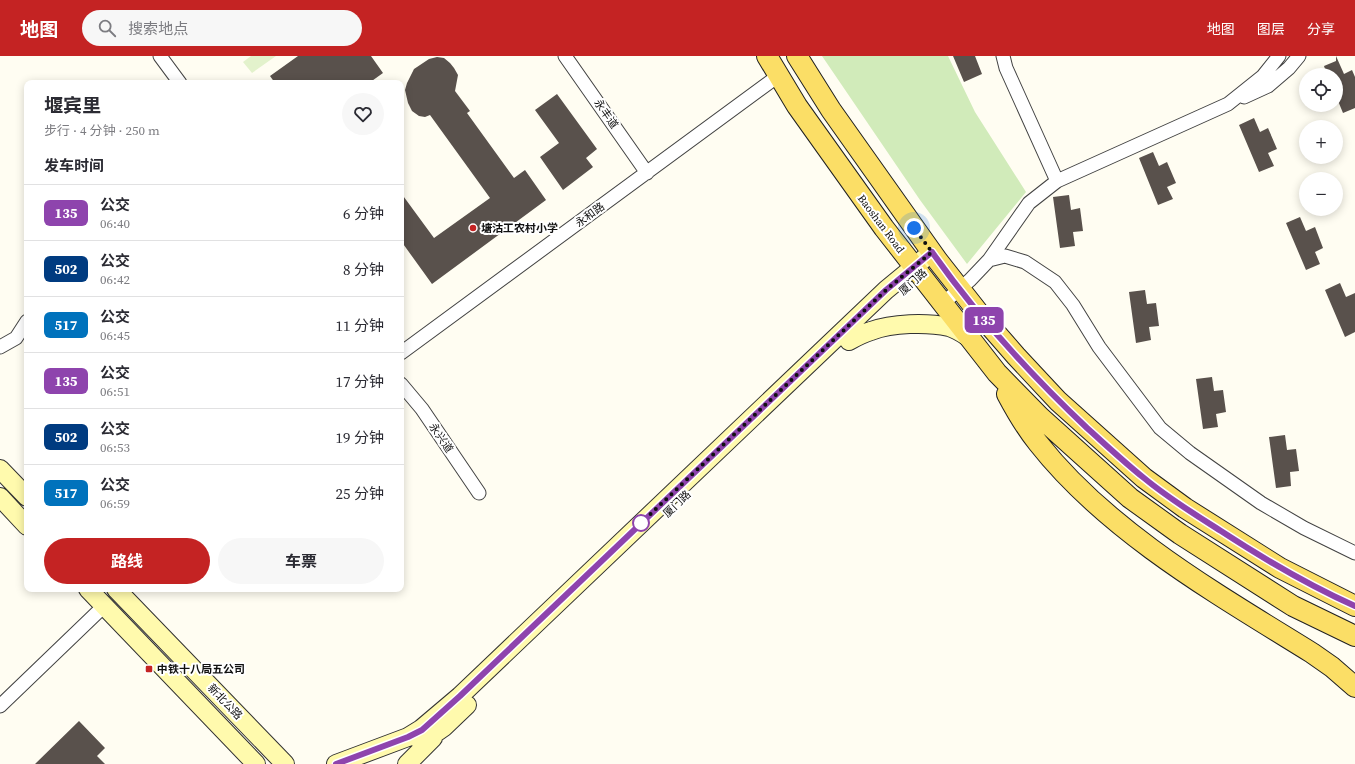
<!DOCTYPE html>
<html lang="zh">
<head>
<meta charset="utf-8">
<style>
  :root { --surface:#fff; --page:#f7f7f7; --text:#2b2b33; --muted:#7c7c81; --line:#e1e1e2; --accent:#c42323 }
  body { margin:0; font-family:"Source Serif 4","Noto Sans SC",serif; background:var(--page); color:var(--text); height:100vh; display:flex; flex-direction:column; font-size:15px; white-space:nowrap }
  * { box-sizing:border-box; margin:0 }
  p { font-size:13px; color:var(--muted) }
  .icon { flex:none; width:22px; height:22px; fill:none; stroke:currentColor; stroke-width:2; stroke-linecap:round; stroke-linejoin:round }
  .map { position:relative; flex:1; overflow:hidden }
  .side { position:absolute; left:24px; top:24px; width:380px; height:512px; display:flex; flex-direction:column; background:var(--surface); border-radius:8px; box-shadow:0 2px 10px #0003 }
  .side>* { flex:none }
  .badge { padding:0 8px; border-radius:6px; font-size:14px; line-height:26px }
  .controls { position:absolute; left:1299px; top:12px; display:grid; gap:8px }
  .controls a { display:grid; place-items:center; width:44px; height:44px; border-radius:50%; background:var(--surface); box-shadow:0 2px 10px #0003; font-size:20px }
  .you { position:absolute; width:20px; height:20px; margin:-10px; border:3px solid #fff; border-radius:50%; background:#1a73e8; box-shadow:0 0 0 6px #1a73e833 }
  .map>.badge { position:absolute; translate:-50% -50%; box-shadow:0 0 0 2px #fff }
  h2 { padding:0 20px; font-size:15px; line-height:36px }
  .round { display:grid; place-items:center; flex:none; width:42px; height:42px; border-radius:21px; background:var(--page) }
  .overview { display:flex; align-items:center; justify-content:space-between; height:68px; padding:0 20px }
  h1 { font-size:19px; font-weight:700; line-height:30px }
  .action { display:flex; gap:8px; margin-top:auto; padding:8px 20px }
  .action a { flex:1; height:46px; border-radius:24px; background:var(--accent); color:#fff; font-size:16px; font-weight:700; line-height:46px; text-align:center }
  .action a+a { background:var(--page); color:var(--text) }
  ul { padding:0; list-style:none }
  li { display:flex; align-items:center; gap:12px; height:56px; padding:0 20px; border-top:1px solid var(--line) }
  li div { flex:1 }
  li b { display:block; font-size:15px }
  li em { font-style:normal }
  li .badge { min-width:44px; font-weight:700; text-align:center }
  header { display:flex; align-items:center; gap:24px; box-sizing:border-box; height:56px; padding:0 20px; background:var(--accent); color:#fff }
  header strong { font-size:19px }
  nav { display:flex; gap:22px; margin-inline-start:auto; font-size:14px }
  .search { width:280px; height:36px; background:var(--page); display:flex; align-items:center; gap:10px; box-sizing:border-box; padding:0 14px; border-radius:22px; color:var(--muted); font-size:15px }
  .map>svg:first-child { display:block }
  .green { fill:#d1ebba }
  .pitch { fill:#e3f2cc }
  .building { fill:#59514c }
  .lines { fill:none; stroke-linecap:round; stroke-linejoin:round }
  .street-casing { stroke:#434343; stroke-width:15 }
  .secondary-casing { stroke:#323232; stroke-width:20 }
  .primary-casing { stroke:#212121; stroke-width:22 }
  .street { stroke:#fff; stroke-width:13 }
  .secondary { stroke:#fffaad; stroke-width:18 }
  .primary { stroke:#fbde66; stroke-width:20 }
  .line-casing { stroke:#fff; stroke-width:9 }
  .line { stroke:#8e44ad; stroke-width:6 }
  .walk { stroke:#101010; stroke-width:4; stroke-dasharray:0 7.2 }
  .poi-dot { fill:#c42323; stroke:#fff; stroke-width:1.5 }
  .stop-dot { fill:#fff; stroke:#8e44ad; stroke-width:2 }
  .labels { text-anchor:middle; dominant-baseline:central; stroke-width:4; stroke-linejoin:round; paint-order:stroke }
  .street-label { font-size:11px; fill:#101010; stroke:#fff }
  .poi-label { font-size:11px; font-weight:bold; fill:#101010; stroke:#fff; text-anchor:start }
</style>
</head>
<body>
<header>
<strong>地图</strong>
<div class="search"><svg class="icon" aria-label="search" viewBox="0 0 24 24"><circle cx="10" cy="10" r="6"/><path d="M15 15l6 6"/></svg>搜索地点</div>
<nav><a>地图</a><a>图层</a><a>分享</a></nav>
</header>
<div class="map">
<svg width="1355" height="708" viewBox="0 0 1355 708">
  <rect width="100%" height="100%" fill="#fffdf2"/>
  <path class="green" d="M822 0H948L975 56 1026 136 967 208 920 144Z"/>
  <path class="pitch" d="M251 0H276L252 17 243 6Z"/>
  <path class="building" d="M298 0H371L383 17 369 27H275L270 20Z
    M953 0H975L982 18 964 26Z
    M1336 0 1344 18 1352 14 1355 21V52L1343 57 1336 40V19H1327L1324 10 1336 5Z
    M437 1 444 2 450 7 454 12 458 19 455 35 470 55 467 57 514 122 525 114 546 144 432 228 401 185V137L434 182 490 142 430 59 425 61 419 60 412 55 408 47 405 34 407 27 414 13 429 3Z
    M557 38 597 93 586 102 593 111 563 134 540 101 559 87 535 54Z
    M1254 62 1260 76 1268 72 1277 93 1268 97 1274 110 1259 116 1239 69Z
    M1153 96 1159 110 1167 106 1176 127 1167 131 1173 143 1158 149 1139 102Z
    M1069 139 1071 154 1080 152 1083 175 1073 176 1075 190 1060 192 1053 141Z
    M1300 161 1306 175 1315 171 1323 192 1315 196 1320 208 1306 214 1286 167Z
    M1340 227 1346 241 1355 237V276L1345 281 1325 234Z
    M1145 234 1147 248 1156 247 1159 270 1149 271 1151 284 1136 287 1129 236Z
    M1212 321 1214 335 1223 334 1226 356 1216 358 1218 371 1203 373 1196 323Z
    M1285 379 1287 394 1296 393 1299 415 1290 416 1291 430 1276 432 1269 381Z
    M79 665 105 692 97 700 105 708H35Z"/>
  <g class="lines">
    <g class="street-casing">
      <path id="street" d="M160 0 180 27
        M565 0 647 117
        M1003 0 1006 12 1057 125
        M1244 41 1268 30 1289 12 1299 0
        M989 204 1005 200 1025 206 1055 226 1073 249 1099 291 1160 372 1190 397 1261 447 1304 472 1355 497
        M942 248 970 224 989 204 1029 147 1057 125 1228 48 1263 20 1279 0
        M0 291 16 282 27 265
        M401 297 778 20
        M401 328 422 353 479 437
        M0 650 104 550"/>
    </g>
    <g class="secondary-casing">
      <path id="secondary" d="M849 285C856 281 864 277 871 275 892 267 927 266 949 271 956 273 962 277 968 281
        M0 413 27 441
        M0 441 27 470
        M88 533 256 708
        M116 533 285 708
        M421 687 444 671 467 649
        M336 708 408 681 421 673 460 640 886 234 932 196
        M407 708 433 682"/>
    </g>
    <g class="primary-casing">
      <path id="primary" d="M767 0 797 50 884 172 997 317 1040 361 1130 442 1180 478 1293 550 1355 580
        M797 0 831 54 938 205 982 261 1016 300 1058 345 1144 422 1185 452 1280 512 1355 550
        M1007 338C1016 355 1026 372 1038 387 1108 476 1217 538 1312 597L1332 611 1355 631"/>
    </g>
    <use href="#street" class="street"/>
    <use href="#secondary" class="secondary"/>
    <use href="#primary" class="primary"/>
  </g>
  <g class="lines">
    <g class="line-casing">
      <path id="line" d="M336 708 408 681 422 674 460 640 886 234 932 196C977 260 1030 318 1087 372 1106 389 1124 406 1144 422 1168 442 1194 458 1221 475 1264 503 1308 529 1355 550"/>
    </g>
    <use href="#line" class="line"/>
    <path class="walk" d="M641 467 638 470 886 234 932 196 914 172"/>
  </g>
  <g class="poi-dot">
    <circle cx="473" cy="172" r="4"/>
    <rect x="145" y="609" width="8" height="8" rx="2"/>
  </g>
  <circle class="stop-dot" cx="641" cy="467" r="8"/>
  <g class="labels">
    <g class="street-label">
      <text transform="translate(606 58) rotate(55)">永丰道</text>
      <text transform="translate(590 159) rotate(-36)">永和路</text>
      <text transform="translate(881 168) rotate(53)">Baoshan Road</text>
      <text transform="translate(913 226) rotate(-42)">厦门路</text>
      <text transform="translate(441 382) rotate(56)">永兴道</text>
      <text transform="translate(677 448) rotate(-44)">厦门路</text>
      <text transform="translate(225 646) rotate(46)">新北公路</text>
    </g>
    <g class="poi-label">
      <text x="481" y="172">塘沽工农村小学</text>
      <text x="157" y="613">中铁十八局五公司</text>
    </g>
  </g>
</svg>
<div class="controls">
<a><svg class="icon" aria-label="locate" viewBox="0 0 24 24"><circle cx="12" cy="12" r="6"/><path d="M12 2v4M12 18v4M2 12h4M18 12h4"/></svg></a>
<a>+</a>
<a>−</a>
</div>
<div class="you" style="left:914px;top:172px"></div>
<b class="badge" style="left:984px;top:264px;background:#8e44ad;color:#fff">135</b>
<section class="side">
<div class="overview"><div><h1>堰宾里</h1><p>步行 · 4 分钟 · 250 m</p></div><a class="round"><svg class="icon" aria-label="heart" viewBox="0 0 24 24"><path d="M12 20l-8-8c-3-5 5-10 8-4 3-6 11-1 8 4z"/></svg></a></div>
<h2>发车时间</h2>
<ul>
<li><span class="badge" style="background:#8e44ad;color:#fff">135</span><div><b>公交</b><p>06:40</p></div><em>6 分钟</em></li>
<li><span class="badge" style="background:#003b80;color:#fff">502</span><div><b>公交</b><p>06:42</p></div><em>8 分钟</em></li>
<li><span class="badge" style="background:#0072bc;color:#fff">517</span><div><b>公交</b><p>06:45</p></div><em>11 分钟</em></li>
<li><span class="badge" style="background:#8e44ad;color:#fff">135</span><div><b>公交</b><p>06:51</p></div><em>17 分钟</em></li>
<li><span class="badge" style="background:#003b80;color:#fff">502</span><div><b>公交</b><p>06:53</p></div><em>19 分钟</em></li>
<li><span class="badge" style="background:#0072bc;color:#fff">517</span><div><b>公交</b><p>06:59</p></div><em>25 分钟</em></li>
</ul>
<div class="action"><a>路线</a><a>车票</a></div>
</section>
</div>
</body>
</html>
